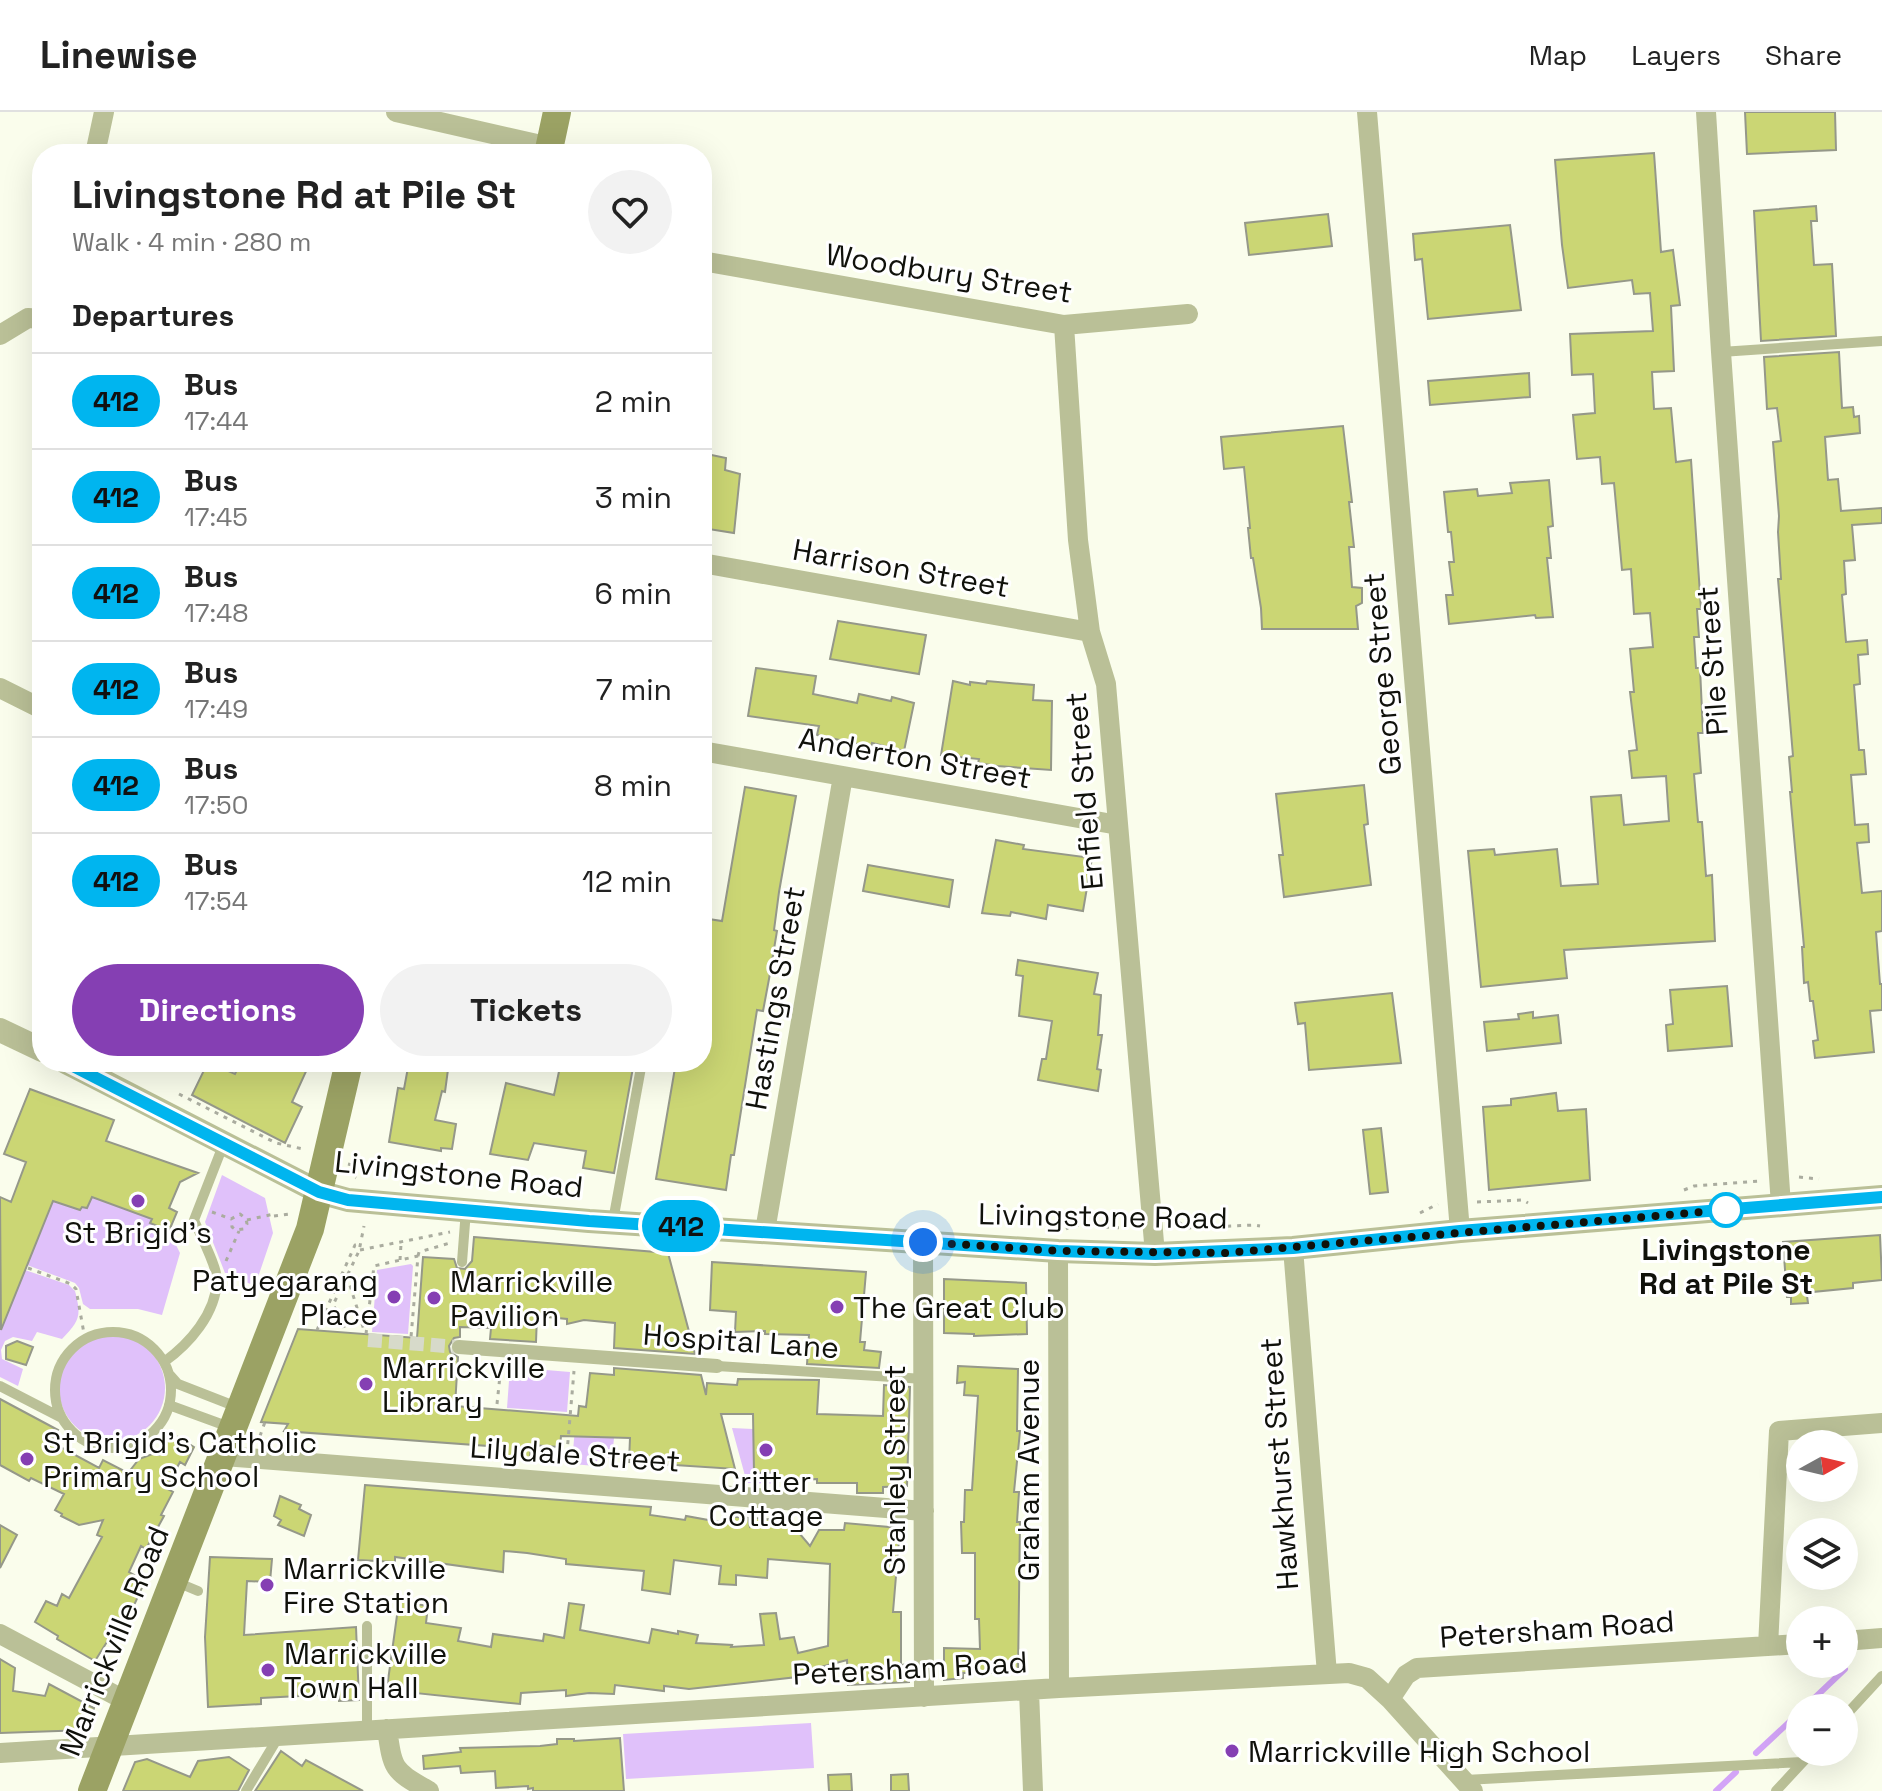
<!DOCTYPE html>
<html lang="en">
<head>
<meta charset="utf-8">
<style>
  :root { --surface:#fff; --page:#f2f2f2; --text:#222; --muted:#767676; --line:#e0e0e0; --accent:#853fb3 }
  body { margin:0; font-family:"Space Grotesk",sans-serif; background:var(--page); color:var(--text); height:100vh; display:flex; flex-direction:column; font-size:30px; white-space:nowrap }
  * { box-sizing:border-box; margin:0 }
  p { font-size:26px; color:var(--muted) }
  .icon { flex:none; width:44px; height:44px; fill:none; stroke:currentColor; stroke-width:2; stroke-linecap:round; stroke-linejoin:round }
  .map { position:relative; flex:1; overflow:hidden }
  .drawer { position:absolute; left:32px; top:32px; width:680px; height:928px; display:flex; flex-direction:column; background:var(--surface); border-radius:32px; box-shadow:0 8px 32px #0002 }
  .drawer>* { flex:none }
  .badge { padding:0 16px; border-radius:26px; font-size:28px; line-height:52px }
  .needle { width:52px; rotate:82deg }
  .buttons { position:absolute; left:1786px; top:1318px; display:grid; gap:16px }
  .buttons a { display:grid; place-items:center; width:72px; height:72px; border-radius:50%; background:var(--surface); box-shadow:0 8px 32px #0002; font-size:40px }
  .you { position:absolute; width:40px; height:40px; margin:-20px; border:6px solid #fff; border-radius:50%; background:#1a73e8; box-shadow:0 0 0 12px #1a73e833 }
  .map>.badge { position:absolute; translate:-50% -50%; box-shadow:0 0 0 4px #fff }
  h2 { padding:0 40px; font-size:30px; line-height:72px }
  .round { display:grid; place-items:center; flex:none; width:84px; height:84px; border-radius:42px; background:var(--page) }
  .overview { display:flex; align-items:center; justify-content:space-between; height:136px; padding:0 40px }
  h1 { font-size:38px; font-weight:800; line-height:60px }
  .button { display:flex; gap:16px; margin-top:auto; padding:16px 40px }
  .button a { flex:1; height:92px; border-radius:48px; background:var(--accent); color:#fff; font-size:32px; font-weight:800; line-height:92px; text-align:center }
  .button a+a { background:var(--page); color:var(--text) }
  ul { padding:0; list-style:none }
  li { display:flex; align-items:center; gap:24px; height:96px; padding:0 40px; border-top:2px solid var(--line) }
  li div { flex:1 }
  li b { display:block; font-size:30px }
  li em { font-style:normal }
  li .badge { min-width:88px; font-weight:700; text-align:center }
  header { display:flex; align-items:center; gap:48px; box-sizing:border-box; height:112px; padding:0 40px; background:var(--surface); border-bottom:2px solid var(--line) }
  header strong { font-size:38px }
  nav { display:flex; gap:44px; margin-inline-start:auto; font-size:28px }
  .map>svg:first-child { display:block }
  .green { fill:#e0c1fa }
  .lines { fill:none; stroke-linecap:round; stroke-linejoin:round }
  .stream { stroke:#d3a4f7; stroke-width:6 }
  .building { fill:#cbd674; stroke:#959889; stroke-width:2 }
  .pedestrian-tunnel { stroke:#d7daca; stroke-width:14; stroke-dasharray:14 7; stroke-linecap:butt }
  .path { stroke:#aaac9f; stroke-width:3; stroke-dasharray:4 6; stroke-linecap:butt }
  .service { stroke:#bac097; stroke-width:10 }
  .pedestrian { stroke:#bac097; stroke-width:14 }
  .minor { stroke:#bac097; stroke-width:20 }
  .tertiary { stroke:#bac097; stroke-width:24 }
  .secondary { stroke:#9ba264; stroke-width:28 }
  .line-casing { stroke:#fff; stroke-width:18 }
  .line { stroke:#00b5ef; stroke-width:12 }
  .walk { stroke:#10110b; stroke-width:8; stroke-dasharray:0 14.4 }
  .poi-dot { fill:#853fb3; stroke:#fff; stroke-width:3 }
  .stop-dot { fill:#fff; stroke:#00b5ef; stroke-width:4 }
  .labels { text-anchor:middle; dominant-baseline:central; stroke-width:6; stroke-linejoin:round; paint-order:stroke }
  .street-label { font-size:30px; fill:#10110b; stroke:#fff }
  .poi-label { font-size:30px; fill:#10110b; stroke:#fff; text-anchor:start }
  .stop-label { font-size:30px; font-weight:bold; fill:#10110b; stroke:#fff }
</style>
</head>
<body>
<header>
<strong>Linewise</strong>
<nav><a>Map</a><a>Layers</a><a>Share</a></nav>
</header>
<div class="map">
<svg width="1882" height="1679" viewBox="0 0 1882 1679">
  <rect width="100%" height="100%" fill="#fafdec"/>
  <path class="green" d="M222 1063 265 1086 273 1121 255 1174 225 1161 205 1110Z
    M92 1085 152 1107 150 1111 169 1119 180 1141 162 1203 138 1197H90L83 1192 79 1176 75 1171 27 1153 53 1089 80 1098 82 1095H88Z
    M411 1152 413 1154 408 1222 372 1220 377 1158Z
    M25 1158 69 1173 75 1179C82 1205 79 1209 62 1227L37 1220 32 1229 13 1225 5 1229 1 1238 2 1247 23 1257 18 1274 0 1265V1188L10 1192Z
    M59 1276a53 53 0 1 1 106 0a53 53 0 1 1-106 0Z
    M510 1255 570 1260 567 1300 507 1296Z
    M575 1315 586 1325 614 1326 612 1346 598 1345 596 1354 572 1352Z
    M732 1316 753 1317 754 1360H778V1372L747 1371Z
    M811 1611 814 1656 626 1667 623 1622Z"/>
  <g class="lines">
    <path class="stream" d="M1804 1596 1845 1557
      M1756 1641 1800 1600
      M1716 1679 1736 1660"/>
  </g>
  <path class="building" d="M1745 0H1835L1836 38 1747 42Z
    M1654 41 1661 140 1673 138 1680 193 1671 194 1674 259 1652 260 1654 297 1671 296 1676 350 1691 348 1701 497H1697L1699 525H1694L1696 556H1700L1703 621H1698L1701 661 1694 662 1698 710H1702L1706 764 1712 763 1715 829 1564 838 1567 866 1481 875 1468 739 1494 737 1495 743 1557 737 1561 774 1598 772 1591 685 1621 683 1624 713 1669 709 1666 664 1632 666 1629 639 1637 638 1630 580H1634L1630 537 1653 535 1650 501 1634 502 1631 457 1622 458 1614 371 1602 372 1600 345 1577 347 1573 303 1595 301 1593 262 1572 263 1570 222 1653 219 1650 181 1634 182 1632 168 1568 176 1562 133 1555 48Z
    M1816 94 1817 109H1811L1814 153 1832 152 1836 224 1761 229 1754 99Z
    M1328 102 1332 134 1249 143 1245 111Z
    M1510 113 1521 198 1428 207 1422 147 1415 148 1413 122Z
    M1839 240 1842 296 1853 295 1854 305 1859 304 1860 321 1825 325 1828 368 1838 367 1841 399 1882 396V411L1852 413 1855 448 1844 449 1846 482 1842 483 1846 530 1867 528 1868 542 1858 543 1860 572 1854 573 1859 638H1864L1866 662 1851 663 1855 713 1868 712 1869 730 1857 731 1862 781 1882 779V819L1876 820 1880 872H1882V898L1870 899 1874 940 1815 946 1813 929 1818 928 1813 889H1810L1808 870 1804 871 1802 835H1804L1790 680H1792L1789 645 1793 644 1778 467H1781L1778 420 1779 404 1773 330 1781 329 1777 296 1767 297 1764 245Z
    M1529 261 1530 285 1430 293 1428 269Z
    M1343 314 1352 390H1349L1354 435H1349L1352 475 1362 476V491L1356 494 1358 517H1262L1261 496 1253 446H1251L1248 416H1250L1244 355 1224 357 1221 325Z
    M702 341 726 346 725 358 740 362 734 421 702 416Z
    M1549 368 1553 414 1548 415 1551 446H1547L1553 505 1536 506 1535 503 1449 512 1446 483H1453L1449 450H1454L1451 420H1448L1444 380 1477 377 1478 384 1512 381 1510 371Z
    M838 509 926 523 919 562 830 547Z
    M756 556 816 564 813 582 857 591 859 582 891 589 892 585 914 591 904 639 872 631 871 635 817 623 819 614 748 604Z
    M953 569 970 573V570L986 572 987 569 1034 573 1033 588 1052 589 1051 658 997 654 978 651 979 647 941 643Z
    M1364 673 1368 712 1364 713 1371 773 1284 785 1279 743H1283L1276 682Z
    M745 675 796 684 779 780 774 818 777 819 769 867 763 899 757 898 734 1043H731L726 1078 656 1067 676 950H702V806L722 809Z
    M996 728 1024 733 1023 737 1092 746 1083 799 1048 793 1046 807 1011 800 1010 804 982 801Z
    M868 753 953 768 949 795 863 779Z
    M1018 848 1098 861 1094 882 1101 883 1098 923H1102L1097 957 1101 958 1098 979 1038 968 1042 947H1046L1052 909 1019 904 1023 864 1016 863Z
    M1727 874 1732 934 1668 939 1666 913 1673 912 1670 878Z
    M1392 881 1401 951 1309 958 1305 911 1298 912 1295 891Z
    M1533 900V906L1558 903 1561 931 1487 939 1484 910 1519 907 1518 902Z
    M208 950 235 962 241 950H298L308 955 292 990 302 995 285 1031 192 983Z
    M409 950H449L445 980 442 979 435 1008 456 1012 452 1037 441 1036V1039L389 1030 398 976 404 977Z
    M561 950H634L614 1061 583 1056 586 1039 534 1031 528 1048 490 1042 506 971 554 983Z
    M30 977 114 1008 106 1029 198 1061 180 1070 169 1096 177 1100 169 1119 150 1111 152 1107 92 1085 87 1096 82 1095 80 1098 53 1089 1 1218 0 1085 11 1090 26 1050 4 1042Z
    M1556 981 1558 999 1586 997 1590 1068 1489 1078 1483 995 1511 993V987Z
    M1381 1016 1388 1080 1370 1082 1363 1018Z
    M1880 1123 1882 1168 1853 1171V1176L1813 1180 1812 1184H1807L1808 1191 1791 1192V1185H1787L1783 1130Z
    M474 1125 668 1141 695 1242 614 1236 615 1211 584 1208 567 1212V1207L537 1204 536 1230 490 1227 491 1216 460 1215V1225L454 1226 449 1234 450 1240 458 1245 455 1294 578 1304 579 1294 586 1295 590 1261 614 1263V1256L701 1263 706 1283 707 1271 737 1273 738 1267 819 1268 817 1302 883 1304 884 1273 910 1275 907 1374 883 1375V1381H857V1371H817V1367L778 1368V1360L754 1361 753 1302H721L735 1357 629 1350 630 1326 561 1324 560 1335 531 1333 530 1346 488 1342V1334L284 1319 288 1312 261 1310 298 1217 417 1226 423 1145 454 1147 457 1156 465 1157 472 1149Z
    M712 1150 866 1160 860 1230H865L864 1238 881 1240 879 1256 807 1252 809 1223 765 1222V1219L735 1220 736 1200 710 1198Z
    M944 1167 1026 1171 1027 1222 974 1224V1222L944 1221Z
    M17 1229 33 1235 26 1253 6 1247V1234Z
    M958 1254 1018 1257 1017 1319H1020L1014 1380H1019L1017 1410H1020L1018 1561H963V1566L944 1568V1536L980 1537 979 1507H975V1441H962L961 1410H964L965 1378H972L978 1284 964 1283 965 1270 957 1271Z
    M0 1287 58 1318 51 1330 99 1356 103 1348 128 1361 139 1347 155 1341 159 1343 170 1325 176 1329 178 1325 194 1335 185 1353 180 1350 166 1376 173 1380 161 1403 164 1404 146 1437 141 1434 129 1460 145 1469 131 1500 127 1498 95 1549 57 1527 58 1524 35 1510 46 1489 57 1494 62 1482 69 1486 102 1425 97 1423 103 1408 79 1413 61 1404 62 1402 55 1398 64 1382 31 1366 29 1369 0 1353Z
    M365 1373 651 1395 650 1403 685 1408 686 1404 725 1411 726 1404 748 1406 750 1415 754 1414V1406L789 1409 810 1434 819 1418H844L845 1411 900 1416 893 1500H901V1553L909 1552V1570L848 1573 847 1548 802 1560 797 1562V1565L689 1577 664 1574V1579L615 1573 614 1582 589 1581 566 1584V1578L521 1581 520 1592 416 1581V1585L386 1583 399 1489 428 1494 426 1511 461 1516 458 1529 491 1535 493 1522 543 1529 544 1522 564 1526 569 1491 584 1493 580 1518 649 1531 652 1517 678 1522V1519L698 1523 696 1531 732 1533 731 1535 764 1533 760 1502 776 1501 780 1527 794 1525 798 1541 828 1534 830 1452 768 1447 767 1466 736 1463V1473L719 1472 721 1454 674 1448 670 1482 642 1478 644 1459 566 1452V1447L527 1441 504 1439 503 1460 395 1445V1450L358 1448Z
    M280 1384 301 1393 299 1397 311 1403 304 1424 278 1413 281 1408 274 1404Z
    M0 1413 17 1423 0 1456Z
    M210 1445 272 1447 270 1470 247 1469 244 1523 356 1515 359 1588 339 1589V1582L261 1586V1592L208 1595 205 1525Z
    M0 1547 15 1556 13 1579 45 1584 49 1572 94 1596 87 1618 0 1621Z
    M620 1626 624 1679H533V1676L528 1677V1674L496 1676 495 1659 461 1661 460 1654 424 1657 423 1644 461 1640 460 1636 540 1634 557 1632V1627H574V1629Z
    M281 1639 302 1654 306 1648 363 1679H255Z
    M229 1645 249 1658 238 1679H123L135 1650 147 1647 190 1665 198 1649Z
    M851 1662 852 1679H829L828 1663Z
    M908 1662 909 1679H891V1663Z"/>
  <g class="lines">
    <path class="pedestrian-tunnel" d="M368 1228 459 1235"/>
    <path class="path" d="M179 982 276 1031 303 1037
      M348 1052 352 1053 350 1062 356 1066
      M1799 1065 1819 1067
      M1684 1078 1694 1074 1760 1069
      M1477 1090 1523 1088 1528 1091
      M212 1100 231 1107 240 1102 246 1107 247 1112 244 1117 236 1118 232 1115 231 1107
      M1420 1101 1438 1092
      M274 1104 289 1102
      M247 1108 274 1102
      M1170 1108H1176L1186 1116 1254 1113 1260 1114
      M1066 1117 1074 1113 1122 1116 1131 1105
      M360 1138 450 1120
      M418 1144 419 1140 450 1131
      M400 1148 401 1132
      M226 1149 239 1119
      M28 1156 71 1172 76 1177 85 1227
      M347 1164 364 1218
      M344 1216 343 1208 333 1193 359 1139 364 1114
      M317 1218 355 1133H360
      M366 1222 374 1154 418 1144 411 1225
      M497 1292 501 1254
      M260 1324 265 1310
      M566 1352 574 1259"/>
    <path class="service" d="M1721 240 1882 229
      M613 1109 642 950
      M462 1150 466 1098
      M55 1278a58 58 0 1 1 116 0a58 58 0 1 1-116 0Z
      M164 1250C189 1232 216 1202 217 1168 217 1154 200 1123 194 1108L224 1031
      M717 1254 924 1267
      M170 1263 178 1272 237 1295
      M0 1274 62 1306
      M169 1293 232 1316
      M174 1469 198 1479
      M1844 1605 1882 1564
      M367 1619V1514
      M1465 1668 1802 1650
      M246 1679 279 1624
      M1776 1679 1812 1640"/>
    <path class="pedestrian" d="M459 1235 717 1254"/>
    <path class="minor" d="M396 0 550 35
      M1367 0 1460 1119
      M1706 0 1721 240 1781 1093
      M95 42 104 0
      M702 149 1064 213 1188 202
      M1064 213 1078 428 1090 520 1106 572 1155 1142
      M0 223 28 206 42 207
      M702 451 1090 520
      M0 576 42 597
      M702 639 1118 713
      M765 1119 843 664
      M923 1130 924 1585
      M1293 1136 1327 1562
      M1058 1139 1059 1576
      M223 1344 924 1399
      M0 1522 128 1590
      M1844 1529 1882 1526
      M1768 1534 1779 1319 1882 1311
      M1029 1579 1033 1679
      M1390 1587 1406 1563 1417 1556 1800 1532
      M387 1617C393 1659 393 1658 429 1679
      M0 1641 1059 1576 1349 1561 1367 1566 1390 1587 1473 1679"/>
    <path class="tertiary" d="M0 918 42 938
      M66 950 319 1080 348 1088 589 1109 1058 1139 1155 1142 1293 1136 1460 1119 1882 1085"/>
    <path class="secondary" d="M548 42 557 0
      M92 1679 310 1117 349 950"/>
  </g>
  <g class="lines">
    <g class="line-casing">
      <path id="line" d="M65 950 319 1080 348 1088 589 1109 1058 1139 1155 1142 1293 1136 1460 1119 1882 1085"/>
    </g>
    <use href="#line" class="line"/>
    <path class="walk" d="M923 1130 1058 1139 1224 1141 1726 1098"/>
  </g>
  <g class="poi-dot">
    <circle cx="138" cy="1089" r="8"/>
    <circle cx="394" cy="1185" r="8"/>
    <circle cx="434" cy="1186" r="8"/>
    <circle cx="837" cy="1195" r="8"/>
    <circle cx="366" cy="1272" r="8"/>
    <circle cx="766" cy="1338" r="8"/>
    <circle cx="27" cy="1347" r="8"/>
    <circle cx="267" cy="1473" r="8"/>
    <circle cx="268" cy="1558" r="8"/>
    <circle cx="1232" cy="1639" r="8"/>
  </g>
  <circle class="stop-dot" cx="1726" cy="1098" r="16"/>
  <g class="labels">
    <g class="street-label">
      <text transform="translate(949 161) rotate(9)">Woodbury Street</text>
      <text transform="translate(901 456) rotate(10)">Harrison Street</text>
      <text transform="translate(1712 549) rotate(-94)">Pile Street</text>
      <text transform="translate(1382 562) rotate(-95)">George Street</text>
      <text transform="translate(915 646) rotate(10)">Anderton Street</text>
      <text transform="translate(1084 679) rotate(-95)">Enfield Street</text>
      <text transform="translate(775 886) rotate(-80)">Hastings Street</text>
      <text transform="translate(459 1062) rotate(6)">Livingstone Road</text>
      <text transform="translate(1103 1104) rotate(1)">Livingstone Road</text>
      <text transform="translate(741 1229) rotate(4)">Hospital Lane</text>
      <text transform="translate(575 1342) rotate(4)">Lilydale Street</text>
      <text transform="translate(1279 1352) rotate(-94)">Hawkhurst Street</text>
      <text transform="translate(894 1358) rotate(-90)">Stanley Street</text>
      <text transform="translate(1028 1358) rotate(-90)">Graham Avenue</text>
      <text transform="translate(1557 1517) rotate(-4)">Petersham Road</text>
      <text transform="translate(114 1529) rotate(-68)">Marrickville Road</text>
      <text transform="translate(910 1556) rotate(-3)">Petersham Road</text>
    </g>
    <g class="poi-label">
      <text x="138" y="1120" text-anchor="middle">St Brigid's</text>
      <text x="378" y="1168" text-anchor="end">Patyegarang<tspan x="378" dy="34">Place</tspan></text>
      <text x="450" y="1169">Marrickville<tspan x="450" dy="34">Pavilion</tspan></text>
      <text x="853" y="1195">The Great Club</text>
      <text x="382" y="1255">Marrickville<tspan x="382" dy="34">Library</tspan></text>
      <text x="43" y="1330">St Brigid's Catholic<tspan x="43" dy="34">Primary School</tspan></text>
      <text x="766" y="1369" text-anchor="middle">Critter<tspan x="766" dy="34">Cottage</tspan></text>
      <text x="283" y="1456">Marrickville<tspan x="283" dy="34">Fire Station</tspan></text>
      <text x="284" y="1541">Marrickville<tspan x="284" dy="34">Town Hall</tspan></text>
      <text x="1248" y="1639">Marrickville High School</text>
    </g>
    <g class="stop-label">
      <text x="1726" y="1137">Livingstone<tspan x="1726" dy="34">Rd at Pile St</tspan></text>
    </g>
  </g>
</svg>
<div class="buttons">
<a><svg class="needle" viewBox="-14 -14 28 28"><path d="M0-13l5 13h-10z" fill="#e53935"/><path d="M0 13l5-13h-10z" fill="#767676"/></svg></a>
<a><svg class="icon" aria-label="layers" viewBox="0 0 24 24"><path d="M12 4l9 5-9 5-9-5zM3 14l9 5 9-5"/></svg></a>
<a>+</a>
<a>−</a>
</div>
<div class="you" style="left:923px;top:1130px"></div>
<b class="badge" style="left:681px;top:1114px;background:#00b5ef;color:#111">412</b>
<section class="drawer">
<div class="overview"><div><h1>Livingstone Rd at Pile St</h1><p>Walk · 4 min · 280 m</p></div><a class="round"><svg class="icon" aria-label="heart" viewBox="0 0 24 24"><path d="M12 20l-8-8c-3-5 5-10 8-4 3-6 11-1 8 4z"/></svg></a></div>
<h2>Departures</h2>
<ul>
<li><span class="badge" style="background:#00b5ef;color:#111">412</span><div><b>Bus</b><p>17:44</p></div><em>2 min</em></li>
<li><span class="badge" style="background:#00b5ef;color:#111">412</span><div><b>Bus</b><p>17:45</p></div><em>3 min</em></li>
<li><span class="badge" style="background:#00b5ef;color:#111">412</span><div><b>Bus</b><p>17:48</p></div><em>6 min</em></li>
<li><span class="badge" style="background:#00b5ef;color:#111">412</span><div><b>Bus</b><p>17:49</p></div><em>7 min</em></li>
<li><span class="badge" style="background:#00b5ef;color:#111">412</span><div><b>Bus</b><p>17:50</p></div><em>8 min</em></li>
<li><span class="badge" style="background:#00b5ef;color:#111">412</span><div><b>Bus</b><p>17:54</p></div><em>12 min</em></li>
</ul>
<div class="button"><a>Directions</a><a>Tickets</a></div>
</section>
</div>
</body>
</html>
